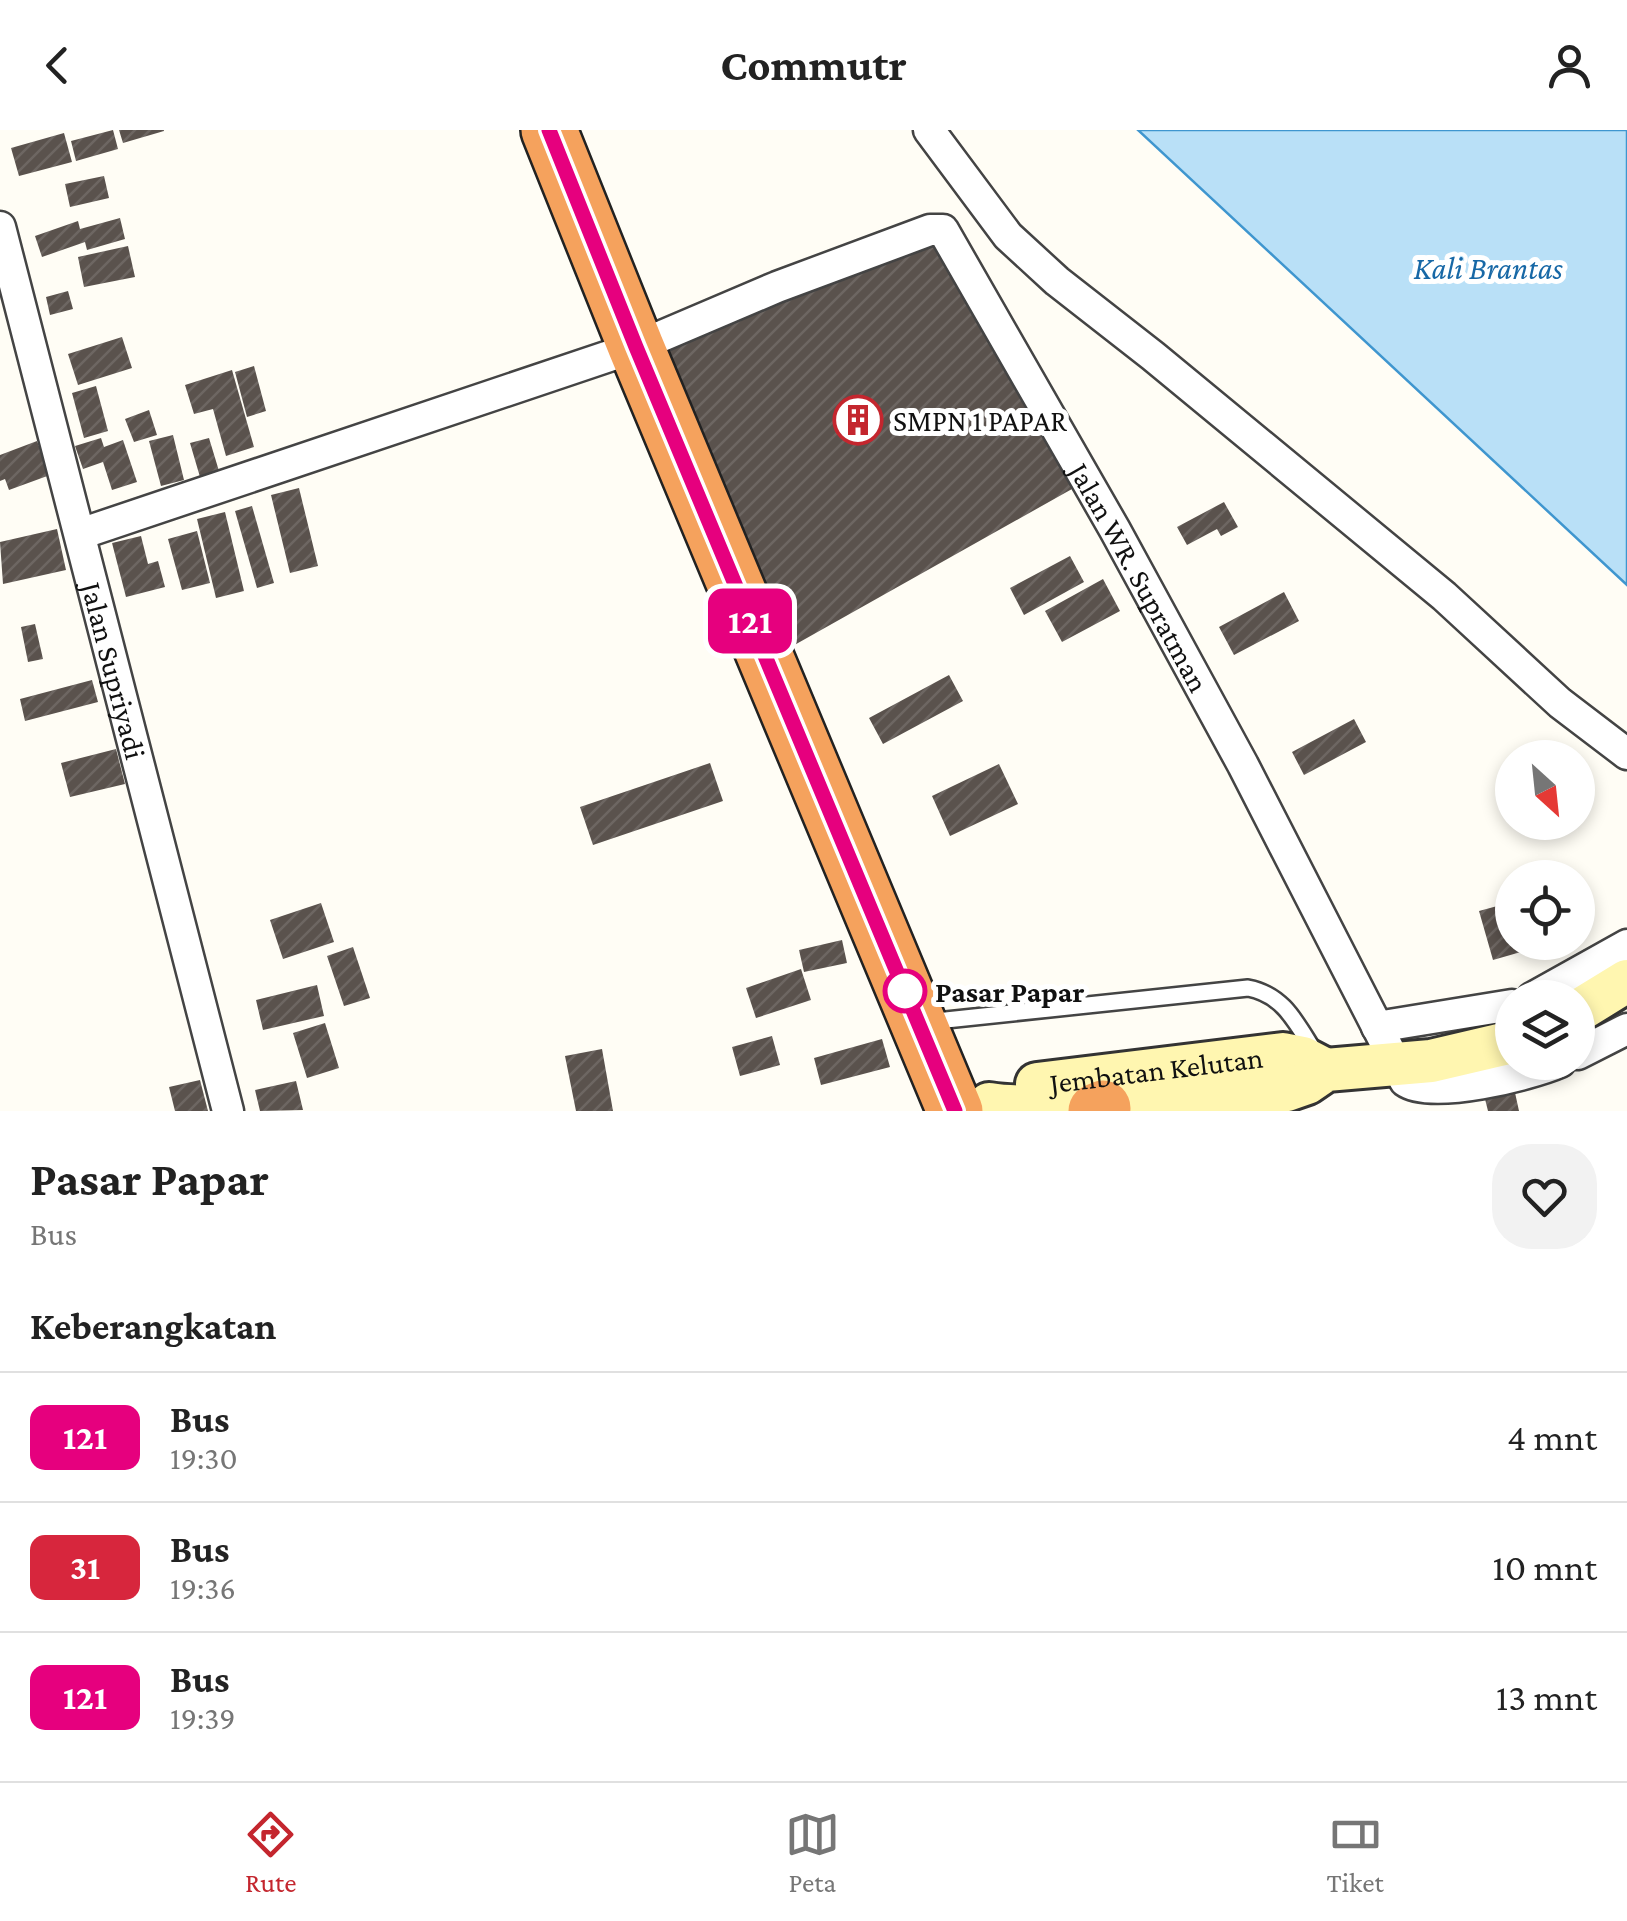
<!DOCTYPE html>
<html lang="id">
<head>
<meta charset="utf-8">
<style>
  :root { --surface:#fff; --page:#f2f2f2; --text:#222; --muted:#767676; --line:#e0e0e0; --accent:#c4262e }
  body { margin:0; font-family:"Crimson Pro",serif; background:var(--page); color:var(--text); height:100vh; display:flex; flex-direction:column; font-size:38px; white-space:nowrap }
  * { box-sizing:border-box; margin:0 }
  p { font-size:32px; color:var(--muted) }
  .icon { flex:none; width:55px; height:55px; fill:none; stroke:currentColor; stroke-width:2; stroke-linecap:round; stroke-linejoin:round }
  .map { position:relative; height:981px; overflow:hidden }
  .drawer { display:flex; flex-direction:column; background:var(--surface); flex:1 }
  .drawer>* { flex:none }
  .badge { padding:0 20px; border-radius:15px; font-size:35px; line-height:65px }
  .needle { width:65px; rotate:153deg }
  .tools { position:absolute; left:1495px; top:610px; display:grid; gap:20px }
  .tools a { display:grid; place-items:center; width:100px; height:100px; border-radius:50%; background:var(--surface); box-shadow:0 5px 15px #0003; font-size:50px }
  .map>.badge { position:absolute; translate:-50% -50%; box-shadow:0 0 0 5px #fff }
  h2 { padding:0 30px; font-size:38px; line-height:90px }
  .round { display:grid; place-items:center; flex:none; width:105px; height:105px; border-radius:40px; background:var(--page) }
  .overview { display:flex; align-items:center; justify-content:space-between; height:170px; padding:0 30px }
  h1 { font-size:48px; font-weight:700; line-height:75px }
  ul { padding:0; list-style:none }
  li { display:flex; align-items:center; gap:30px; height:130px; padding:0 30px; border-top:2px solid var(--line) }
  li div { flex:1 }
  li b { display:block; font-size:38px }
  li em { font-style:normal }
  li .badge { min-width:110px; font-weight:700; text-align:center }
  header { display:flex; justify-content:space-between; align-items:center; height:130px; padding:0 30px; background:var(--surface); font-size:45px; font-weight:700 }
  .menu { display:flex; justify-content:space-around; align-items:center; height:140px; border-top:2px solid var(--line); background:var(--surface); font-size:28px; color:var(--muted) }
  .menu a { display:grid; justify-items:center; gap:5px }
  .menu .selected { color:var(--accent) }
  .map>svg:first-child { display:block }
  .water { fill:#b9e0f7; stroke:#3f96cf; stroke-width:2.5 }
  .building { fill:url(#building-hatch) }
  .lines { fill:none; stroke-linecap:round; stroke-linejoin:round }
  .lane-casing { stroke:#444; stroke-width:20 }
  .street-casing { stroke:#444; stroke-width:35 }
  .secondary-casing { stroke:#333; stroke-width:48 }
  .highway-casing { stroke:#222; stroke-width:60 }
  .lane { stroke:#fff; stroke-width:15 }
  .street { stroke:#fff; stroke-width:30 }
  .secondary { stroke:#fff6b0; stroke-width:42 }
  .highway { stroke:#f5a25d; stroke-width:55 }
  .line-casing { stroke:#fff; stroke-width:22 }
  .line { stroke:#e6007e; stroke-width:15 }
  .stop-dot { fill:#fff; stroke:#e6007e; stroke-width:5 }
  .labels { text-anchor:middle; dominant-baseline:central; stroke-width:10; stroke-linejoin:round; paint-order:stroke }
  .poi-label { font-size:30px; fill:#111; stroke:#fff; text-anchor:start }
  .street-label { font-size:30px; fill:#111; stroke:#fff }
  .stop-label { font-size:30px; font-weight:bold; fill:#111; stroke:#fff; text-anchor:start }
  .water-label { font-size:32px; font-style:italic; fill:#1768a6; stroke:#fff }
</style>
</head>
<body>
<header><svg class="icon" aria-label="back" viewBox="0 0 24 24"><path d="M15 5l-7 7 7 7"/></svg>Commutr<svg class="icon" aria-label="person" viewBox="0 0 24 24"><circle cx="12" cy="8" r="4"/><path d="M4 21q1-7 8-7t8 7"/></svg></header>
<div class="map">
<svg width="1627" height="981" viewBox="0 0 1627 981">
  <defs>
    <pattern id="building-hatch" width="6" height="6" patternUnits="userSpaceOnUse" patternTransform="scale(2.5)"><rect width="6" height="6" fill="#5a524d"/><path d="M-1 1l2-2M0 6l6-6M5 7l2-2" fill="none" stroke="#6d6662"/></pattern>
  </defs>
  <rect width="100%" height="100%" fill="#fffdf5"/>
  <path class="water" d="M1138 0H1627V455Z"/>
  <path class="building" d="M113 0 118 19 76 31 71 11Z
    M119 0H164V1L123 13Z
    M64 3 72 32 19 46 11 18Z
    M104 46 109 68 70 77 65 54Z
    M120 88 125 109 87 120 85 112 42 127 35 106 78 91 80 99Z
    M936 108 1072 359 782 522 652 220Z
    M128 116 135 147 84 157 78 127Z
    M68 161 73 179 50 185 46 167Z
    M122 207 132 238 78 255 68 224Z
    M254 236 266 281 247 287 235 242Z
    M232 240 254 317 226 326 213 279 194 284 185 255Z
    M96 256 108 301 84 308 72 263Z
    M149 280 157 305 134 312 125 289Z
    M173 305 184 350 161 356 149 311Z
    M101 308 104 317 123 310 137 352 112 360 103 332 83 339 75 316Z
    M209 308 219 341 200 347 190 313Z
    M37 311 50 345 9 360 5 349 0 351V325Z
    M299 358 318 436 290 443 271 365Z
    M1224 372 1238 397 1221 406 1217 399 1187 415 1177 397Z
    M252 376 274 453 257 458 235 381Z
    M225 382 244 461 216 468 197 389Z
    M57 399 66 440 3 454 0 412Z
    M197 401 210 453 182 460 168 409Z
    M141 406 148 434 158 431 165 457 126 467 112 413Z
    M1070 426 1084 452 1024 485 1010 458Z
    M1103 449 1120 481 1062 512 1045 481Z
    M1284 462 1299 491 1234 525 1219 497Z
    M35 494 43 529 28 532 21 497Z
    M949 545 963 571 883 614 869 588Z
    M92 550 98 572 25 591 20 569Z
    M1354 589 1366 612 1304 645 1292 622Z
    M116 619 125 654 70 667 61 633Z
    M710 633 723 671 593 715 580 677Z
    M999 634 1018 674 950 706 932 666Z
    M1512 772V812L1549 814 1493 830 1479 781Z
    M321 773 334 812 283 829 270 790Z
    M842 810 847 833 804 842 799 820Z
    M353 817 370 868 344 876 327 826Z
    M801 839 811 870 756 888 746 858Z
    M317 855 324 886 263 900 256 870Z
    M325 893 339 938 307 948 293 903Z
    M772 906 780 935 740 946 732 917Z
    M882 909 890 937 821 955 814 928Z
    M602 919 613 981H576L565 926Z
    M200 950 208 981H175L169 957Z
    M296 951 303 980 260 981 255 960Z
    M1514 958 1519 981H1488L1484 965Z"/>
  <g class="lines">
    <g class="lane-casing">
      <path id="lane" d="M927 892 1248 858C1285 865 1297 895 1316 924"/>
    </g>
    <g class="street-casing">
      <g id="street">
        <path d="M929 0 1008 106 1057 151 1153 226 1444 466 1560 573 1627 624"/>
        <path id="s1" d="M0 97 228 981"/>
        <path id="s2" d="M80 404 636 217 777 157 930 100H943L1115 400 1243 635 1405 951C1431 970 1530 945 1560 932"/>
        <path d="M1532 868 1627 815"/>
        <path d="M1377 897 1512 875"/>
        <path d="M1578 924 1627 899"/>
      </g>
    </g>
    <g class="secondary-casing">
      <g id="secondary">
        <path d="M1578 881 1627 851"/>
        <path id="s3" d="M1037 954 1283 924 1303 928 1326 940"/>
        <path d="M989 974C1027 981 1064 971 1103 978L1287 960 1307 953 1326 940 1431 931 1512 912"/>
      </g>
    </g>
    <g class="highway-casing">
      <path id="highway" d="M549 0 636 217 955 981
        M1096 981 1103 978"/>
    </g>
    <use href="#lane" class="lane"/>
    <use href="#street" class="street"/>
    <use href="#secondary" class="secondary"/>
    <use href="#highway" class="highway"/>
  </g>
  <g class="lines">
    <g class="line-casing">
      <path id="line" d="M549 0 636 217 955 981"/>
    </g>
    <use href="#line" class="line"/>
  </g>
  <defs>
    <g id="building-ring" transform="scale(2.5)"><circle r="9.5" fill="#fff" stroke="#c4262e" stroke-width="1.5"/><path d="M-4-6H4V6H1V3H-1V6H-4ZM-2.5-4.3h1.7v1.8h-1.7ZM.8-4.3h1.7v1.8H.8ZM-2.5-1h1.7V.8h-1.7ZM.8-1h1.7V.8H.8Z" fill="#c4262e"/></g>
  </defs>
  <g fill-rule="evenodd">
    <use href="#building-ring" x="858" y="290"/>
  </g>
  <circle class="stop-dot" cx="905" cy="861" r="20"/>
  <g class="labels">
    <g class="poi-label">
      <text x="893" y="290">SMPN 1 PAPAR</text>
    </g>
    <g class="street-label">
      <text stroke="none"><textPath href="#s2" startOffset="1315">Jalan WR. Supratman</textPath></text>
      <text stroke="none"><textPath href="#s1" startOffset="458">Jalan Supriyadi</textPath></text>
      <text stroke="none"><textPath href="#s3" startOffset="120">Jembatan Kelutan</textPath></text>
    </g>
    <g class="stop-label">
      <text x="935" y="861">Pasar Papar</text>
    </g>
    <g class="water-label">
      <text x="1488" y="138">Kali Brantas</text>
    </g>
  </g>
</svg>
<div class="tools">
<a><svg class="needle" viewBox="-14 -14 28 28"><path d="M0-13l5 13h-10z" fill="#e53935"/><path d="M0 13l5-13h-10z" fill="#767676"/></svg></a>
<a><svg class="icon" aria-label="locate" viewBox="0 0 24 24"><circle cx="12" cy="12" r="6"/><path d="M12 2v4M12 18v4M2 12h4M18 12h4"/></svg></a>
<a><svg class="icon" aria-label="layers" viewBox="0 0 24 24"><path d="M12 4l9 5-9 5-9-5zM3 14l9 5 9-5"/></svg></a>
</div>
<b class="badge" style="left:750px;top:491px;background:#e6007e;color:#fff">121</b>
</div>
<section class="drawer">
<div class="overview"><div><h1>Pasar Papar</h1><p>Bus</p></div><a class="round"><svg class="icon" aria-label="heart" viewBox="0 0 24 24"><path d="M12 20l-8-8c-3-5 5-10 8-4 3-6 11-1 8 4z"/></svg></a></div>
<h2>Keberangkatan</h2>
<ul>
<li><span class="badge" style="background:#e6007e;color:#fff">121</span><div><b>Bus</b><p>19:30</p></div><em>4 mnt</em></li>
<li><span class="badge" style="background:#d7263d;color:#fff">31</span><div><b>Bus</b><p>19:36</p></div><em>10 mnt</em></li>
<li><span class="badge" style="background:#e6007e;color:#fff">121</span><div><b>Bus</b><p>19:39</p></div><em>13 mnt</em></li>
</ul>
</section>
<nav class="menu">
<a class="selected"><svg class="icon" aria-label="directions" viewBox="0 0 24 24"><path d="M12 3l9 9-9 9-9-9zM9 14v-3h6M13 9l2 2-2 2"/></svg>Rute</a>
<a><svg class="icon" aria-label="map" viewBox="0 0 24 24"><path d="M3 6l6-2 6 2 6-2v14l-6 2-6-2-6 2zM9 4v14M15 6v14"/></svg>Peta</a>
<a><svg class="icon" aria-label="tickets" viewBox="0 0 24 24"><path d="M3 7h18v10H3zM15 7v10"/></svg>Tiket</a>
</nav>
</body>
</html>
